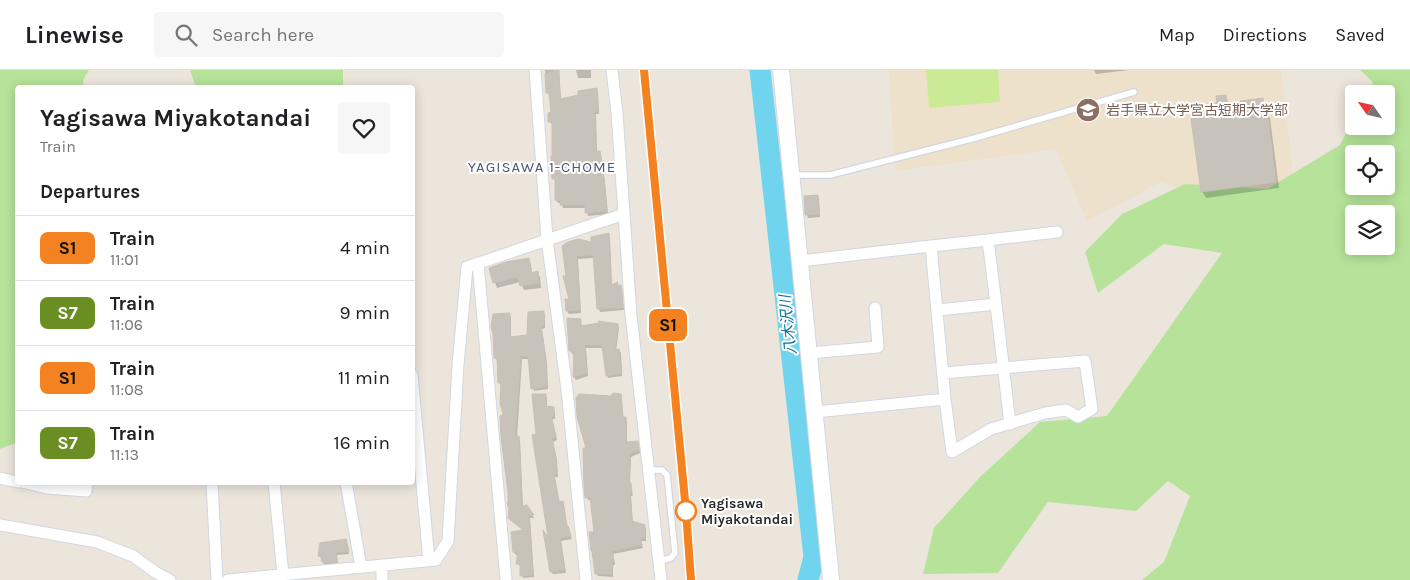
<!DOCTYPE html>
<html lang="en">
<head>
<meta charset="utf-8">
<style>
  :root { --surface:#fff; --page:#f6f6f6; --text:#202124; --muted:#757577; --line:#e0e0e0 }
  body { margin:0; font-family:Karla,"Noto Sans JP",sans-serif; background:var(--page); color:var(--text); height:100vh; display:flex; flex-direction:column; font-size:19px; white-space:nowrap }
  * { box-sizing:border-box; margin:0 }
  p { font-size:16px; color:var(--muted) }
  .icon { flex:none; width:28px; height:28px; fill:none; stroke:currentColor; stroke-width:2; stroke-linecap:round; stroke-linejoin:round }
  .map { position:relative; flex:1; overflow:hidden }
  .details { position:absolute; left:15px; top:15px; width:400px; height:400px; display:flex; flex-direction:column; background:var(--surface); border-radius:5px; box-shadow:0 2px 12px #0003 }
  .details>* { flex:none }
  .badge { padding:0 10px; border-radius:8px; font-size:18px; line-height:32px }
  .needle { width:32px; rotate:304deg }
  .fabs { position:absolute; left:1345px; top:15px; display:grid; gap:10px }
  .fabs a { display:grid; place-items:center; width:50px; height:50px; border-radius:5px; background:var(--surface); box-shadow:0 2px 12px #0003; font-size:25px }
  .map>.badge { position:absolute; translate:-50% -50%; box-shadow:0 0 0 2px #fff }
  h2 { padding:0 25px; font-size:19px; line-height:45px }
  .round { display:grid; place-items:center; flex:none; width:52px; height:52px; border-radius:5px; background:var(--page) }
  .head { display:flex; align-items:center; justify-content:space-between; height:85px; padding:0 25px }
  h1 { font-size:24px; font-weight:700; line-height:38px }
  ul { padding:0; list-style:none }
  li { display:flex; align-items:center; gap:15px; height:65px; padding:0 25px; border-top:1px solid var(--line) }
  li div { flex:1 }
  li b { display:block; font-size:19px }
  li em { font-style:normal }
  li .badge { min-width:55px; font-weight:700; text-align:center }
  header { display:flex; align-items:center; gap:30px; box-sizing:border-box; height:70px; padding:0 25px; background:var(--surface); border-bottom:1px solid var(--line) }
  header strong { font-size:24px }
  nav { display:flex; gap:28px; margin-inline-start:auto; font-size:18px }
  .search { width:350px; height:45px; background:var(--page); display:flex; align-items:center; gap:12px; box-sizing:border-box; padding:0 18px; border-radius:5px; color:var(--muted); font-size:19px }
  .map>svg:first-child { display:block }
  .education { fill:#eee1cc }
  .green { fill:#b6e399; fill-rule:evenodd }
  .pitch { fill:#cbea95 }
  .shadow { fill:#0003 }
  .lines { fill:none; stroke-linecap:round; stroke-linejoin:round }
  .river { stroke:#70d4ee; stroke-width:21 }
  .building { fill:#c7c3bb; stroke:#c8c0b6 }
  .lane-casing { stroke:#d2d6e3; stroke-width:8 }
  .street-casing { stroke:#d2d6e3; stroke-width:13 }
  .secondary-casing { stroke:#d2d6e3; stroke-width:18 }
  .lane { stroke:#fff; stroke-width:5.5 }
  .street { stroke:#fff; stroke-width:11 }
  .secondary { stroke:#fff; stroke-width:16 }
  .rail { stroke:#9fa4b5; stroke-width:4 }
  .line-casing { stroke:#fff; stroke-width:11 }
  .line { stroke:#f58220; stroke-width:8 }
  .stop-dot { fill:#fff; stroke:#f58220; stroke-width:2.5 }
  .labels { text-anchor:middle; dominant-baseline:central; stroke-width:4; stroke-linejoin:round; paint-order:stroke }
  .education-label { font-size:14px; fill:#785e54; stroke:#fff; text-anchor:start }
  .stop-label { font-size:14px; font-weight:bold; fill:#2a2a2a; stroke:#fff; text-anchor:start }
  .neighbourhood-label { font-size:15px; letter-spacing:1px; fill:#4b567b; stroke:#fff }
  .water-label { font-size:15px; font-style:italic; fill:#0e729b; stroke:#fff }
</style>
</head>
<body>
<header>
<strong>Linewise</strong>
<div class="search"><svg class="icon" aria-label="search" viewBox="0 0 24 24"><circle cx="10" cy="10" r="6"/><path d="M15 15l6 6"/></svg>Search here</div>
<nav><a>Map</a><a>Directions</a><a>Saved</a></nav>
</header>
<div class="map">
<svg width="1410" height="510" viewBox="0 0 1410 510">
  <rect width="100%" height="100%" fill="#ece5dc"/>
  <path class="education" d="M889 0H1281L1295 118 1207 128 1161 112 1087 151 1056 79 895 101Z"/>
  <path class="green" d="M0 0H89L83 10 84 17 18 18V372L0 379Z
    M190 0H343V17H196Z
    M1360 0H1410V510H1142L1164 492 1190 426 1168 411 1136 441 1048 432 998 503 923 504 934 458 981 406 1040 352 1107 346 1222 183 1164 174 1098 223 1085 182 1122 144 1185 114 1267 119 1340 75 1354 48V56H1386V24H1367L1373 12ZM1354 84H1386V116H1354ZM1354 144H1386V176H1354Z"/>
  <path class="pitch" d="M926 0H998L1000 32 929 38Z"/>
  <path class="shadow" d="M545 0H559L561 30 580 26 596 19 598 22 599 44H596L597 83H599L601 86 605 113 608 144 588 146 586 138H563L562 133H558L556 129V112L554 109 553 55 550 52 552 43 551 26 547 22Z
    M576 0H591V8H578Z
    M1094 0H1129L1096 4Z
    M1225 26 1229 34 1262 30 1270 48 1279 118 1206 128 1202 121 1218 34Z
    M817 126 819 129 820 147 808 148 807 145Z
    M608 165 610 168 612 216 617 214 622 219 624 240 600 242 599 239 594 188 578 189 581 243 569 244 567 241 570 230 563 177 593 173Z
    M528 189 531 194 532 204 537 203 540 207 541 218 524 220 520 212 497 218 490 198Z
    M543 242 545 245V258L542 259 547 294 548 319 534 321 533 318 530 289H522L517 367H519L520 370 523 437 527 436 534 448H530L534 507 523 508 521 497 518 494 519 485H516L514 482 524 461 512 451 507 403 505 400 502 346 504 345 498 291 495 288V263L509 244 511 247V268L528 266Z
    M569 249 580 250 582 257 618 255 619 258 616 281 619 280 621 283 622 306 608 308 604 278H586L588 306 576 310 574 307 575 284H572L571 281Z
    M546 325 547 328V337L553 338 555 342V349H552L557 370 553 372 557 391 558 407H554L560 433 562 432 564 435 567 457 572 469 561 471 566 503 553 504 551 501 550 473 537 366Z
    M620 325 622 328 623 348 627 351V373L637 372 639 375 640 383 631 387 630 414 633 426H631L633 453 644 456 646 459V471H641L643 478 613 484 615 494 613 496V507L598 506 597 503 591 430H588L587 428 588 379 612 328Z
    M346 470 349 484 337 485 338 495 327 496 324 494 320 486Z"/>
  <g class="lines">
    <path class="river" d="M760 0 814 487 808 510"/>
  </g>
  <path class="building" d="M556 0H559L560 29 578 25V21L597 18 598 41H595L596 81H600L604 108 607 141 585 143V135H560L561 131 555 130V109H552L551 86H552V52H548V43L551 42 549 23H546L545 4Z
    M1226 25 1227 33 1263 28 1265 40H1267L1276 112 1201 122 1191 49 1195 48 1194 36 1217 33 1216 26Z
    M818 125 819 144 805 145 804 126Z
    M609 163 611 215 618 212 617 215H621L623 238 597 239 593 185 577 186 580 240 566 241 565 229H569L563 206H566L562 176 568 172 578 169 591 172V167Z
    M529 188 531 203 538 201 539 213 520 216 518 207 493 213 489 198 506 192Z
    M544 241V256H541L546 290 547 316 531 319 528 286H521L515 366H519L522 436 527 435 534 445H529L533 505 520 506V494H516L518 482H513L511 462 523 460 508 448 509 439 507 433 508 432V422L501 367 500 346 503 344 500 333 501 313H498L497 288H494L493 263 491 257 493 244 510 243V267L527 265 528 242Z
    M567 248 581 249V256L599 253 598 251 618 254 615 280 619 279 622 303 606 306 602 275H585L587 303 573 307 574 281H569Z
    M613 323 621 324 623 347H626V372L638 371 639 380 630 384 629 412 631 413 632 423H630L632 451 645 455V469L640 468 642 475 612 481 614 491 612 493V504H595L592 481H591L589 462H594L590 427 585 428 584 416 583 378H586L577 347 576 328 579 324 611 326Z
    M532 324H546V336L554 337V346H551L556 366 552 369 556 387 557 404H554L559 432 563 431 567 456H568L571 466 560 468 565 500 550 502 543 460 548 467 532 365 536 364Z
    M346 469 349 481 336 483 337 492 325 493 321 491 322 487 318 486 320 473Z"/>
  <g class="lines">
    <g class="lane-casing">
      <path id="lane" d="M793 105H830L975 68 1134 22
        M649 400H662L667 405 675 483 671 488 659 491"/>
    </g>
    <g class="street-casing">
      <path id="street" d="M535 0 547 169 567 320 586 510
        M612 0 617 43 631 245 661 510
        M800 191 931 176
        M478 193 506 510
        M996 234 1010 354
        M938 240 996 234 988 170 1057 162
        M809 283 878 277 875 238
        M943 303 1085 291 1092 339 1078 347 1066 340 1045 343 991 359 952 382 945 329
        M412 305 429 491
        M815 342 945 329 931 176 988 170
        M0 408 18 412
        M22 412 47 418 86 421 87 412
        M212 412 217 510
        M274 412 283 505
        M346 412 361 497
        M0 455 97 472 133 486 155 502 170 510
        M228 510 436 490 448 471 458 295 467 197 624 144
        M382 510V495"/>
    </g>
    <g class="secondary-casing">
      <path id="secondary" d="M781 0 831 510"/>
    </g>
    <use href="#lane" class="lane"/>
    <use href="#street" class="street"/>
    <use href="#secondary" class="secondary"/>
    <path class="rail" d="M644 0 655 100 691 510"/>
  </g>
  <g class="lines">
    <g class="line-casing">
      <path id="line" d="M644 0 686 441 691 510"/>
    </g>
    <use href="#line" class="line"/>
  </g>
  <defs>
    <g id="university-disc" transform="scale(1.25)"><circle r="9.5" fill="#8d6e63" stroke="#fff"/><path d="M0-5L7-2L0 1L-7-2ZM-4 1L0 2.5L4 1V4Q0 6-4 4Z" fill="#fff"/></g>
  </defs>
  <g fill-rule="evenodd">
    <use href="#university-disc" x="1088" y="40"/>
  </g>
  <circle class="stop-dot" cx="686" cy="441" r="10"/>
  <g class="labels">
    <g class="education-label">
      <text x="1106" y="40">岩手県立大学宮古短期大学部</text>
    </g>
    <g class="stop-label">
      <text x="701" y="433">Yagisawa<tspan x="701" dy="16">Miyakotandai</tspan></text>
    </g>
    <g class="neighbourhood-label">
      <text x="542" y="97">YAGISAWA 1-CHOME</text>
    </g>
    <g class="water-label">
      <text transform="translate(788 255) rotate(-96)">八木沢川</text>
    </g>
  </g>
</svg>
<div class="fabs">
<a><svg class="needle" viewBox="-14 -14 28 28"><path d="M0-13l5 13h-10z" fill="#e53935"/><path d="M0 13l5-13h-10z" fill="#757577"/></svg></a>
<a><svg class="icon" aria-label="locate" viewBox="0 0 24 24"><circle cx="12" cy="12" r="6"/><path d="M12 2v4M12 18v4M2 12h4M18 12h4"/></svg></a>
<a><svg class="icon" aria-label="layers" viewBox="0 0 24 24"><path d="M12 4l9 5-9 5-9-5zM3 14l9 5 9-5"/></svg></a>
</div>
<b class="badge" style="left:668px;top:255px;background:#f58220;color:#111">S1</b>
<section class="details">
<div class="head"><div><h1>Yagisawa Miyakotandai</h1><p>Train</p></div><a class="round"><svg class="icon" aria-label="heart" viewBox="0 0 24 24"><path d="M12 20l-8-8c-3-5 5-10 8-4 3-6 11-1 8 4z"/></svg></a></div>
<h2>Departures</h2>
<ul>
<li><span class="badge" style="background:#f58220;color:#111">S1</span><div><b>Train</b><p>11:01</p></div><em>4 min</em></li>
<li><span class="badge" style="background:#6b8e23;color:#fff">S7</span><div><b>Train</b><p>11:06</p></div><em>9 min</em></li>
<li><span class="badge" style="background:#f58220;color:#111">S1</span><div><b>Train</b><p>11:08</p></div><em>11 min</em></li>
<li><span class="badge" style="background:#6b8e23;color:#fff">S7</span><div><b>Train</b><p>11:13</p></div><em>16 min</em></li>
</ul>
</section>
</div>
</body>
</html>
